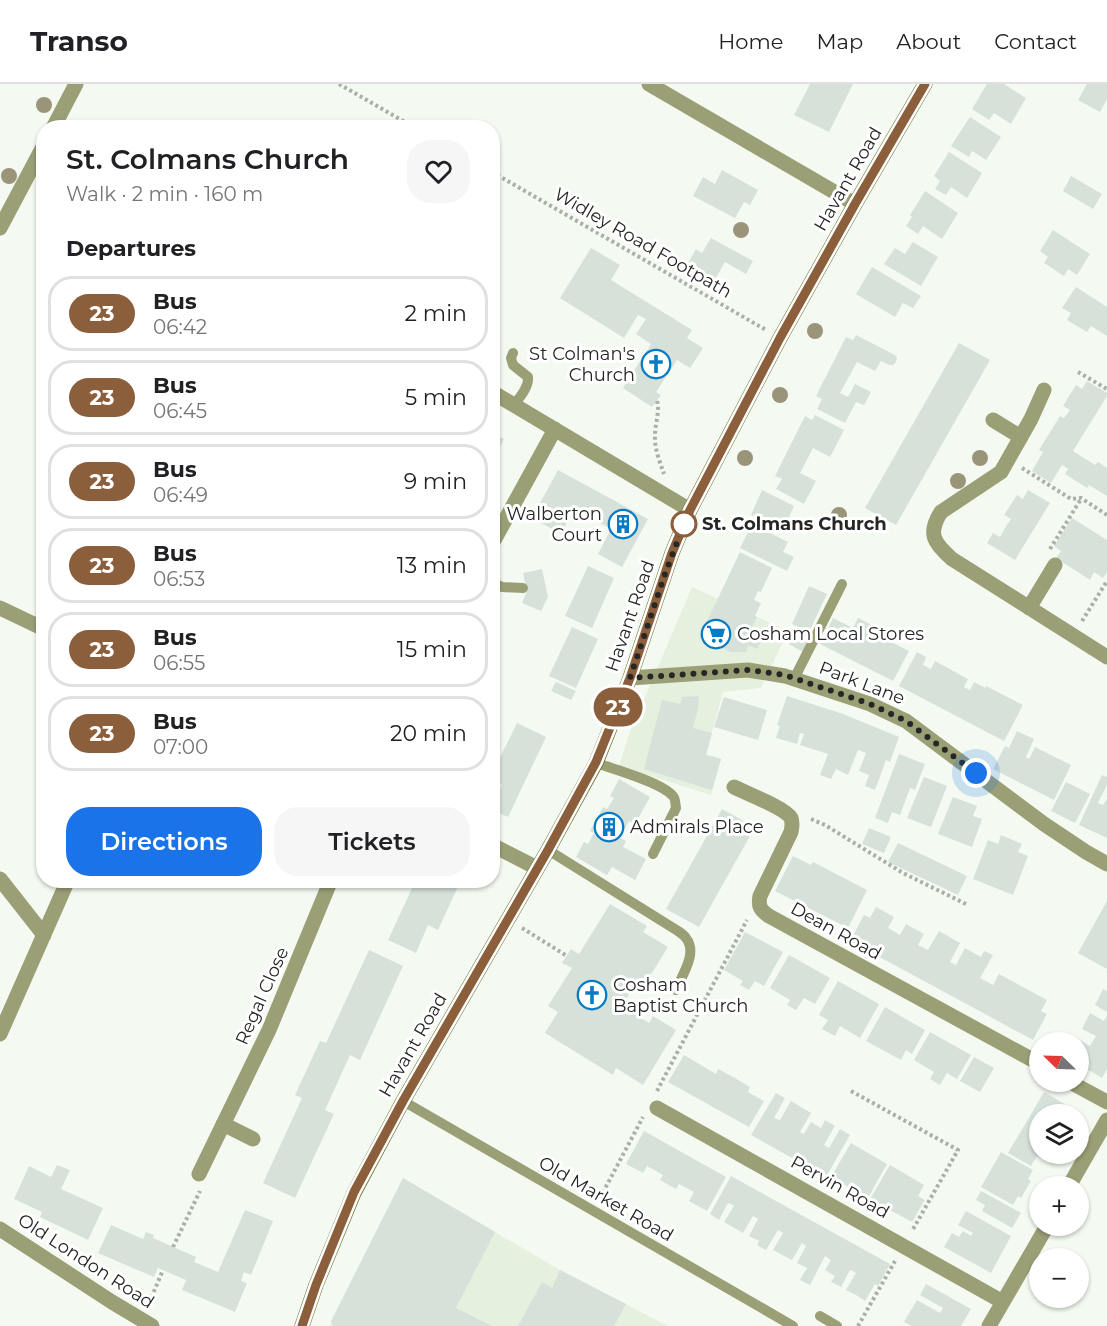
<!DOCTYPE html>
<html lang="en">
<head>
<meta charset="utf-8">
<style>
  :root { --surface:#fff; --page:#f6f6f6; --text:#202124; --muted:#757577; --line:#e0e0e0; --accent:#1a73e8 }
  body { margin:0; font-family:Montserrat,sans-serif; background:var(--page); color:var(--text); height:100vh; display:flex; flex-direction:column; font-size:22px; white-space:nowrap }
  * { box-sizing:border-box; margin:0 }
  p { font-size:20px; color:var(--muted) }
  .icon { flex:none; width:33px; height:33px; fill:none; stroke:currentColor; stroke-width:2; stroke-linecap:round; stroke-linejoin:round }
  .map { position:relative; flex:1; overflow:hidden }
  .side { position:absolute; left:36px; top:36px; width:464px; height:768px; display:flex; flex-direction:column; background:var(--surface); border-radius:24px; box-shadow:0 2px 4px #0004 }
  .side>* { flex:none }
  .badge { padding:0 12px; border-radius:20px; font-size:21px; line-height:39px }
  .needle { width:39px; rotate:293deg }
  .buttons { position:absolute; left:1029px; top:948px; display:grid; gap:12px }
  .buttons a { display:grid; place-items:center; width:60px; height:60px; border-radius:50%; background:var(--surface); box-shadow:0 2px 4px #0004; font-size:30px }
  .you { position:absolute; width:30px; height:30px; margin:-15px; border:4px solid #fff; border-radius:50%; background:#1a73e8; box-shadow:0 0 0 9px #1a73e833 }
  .map>.badge { position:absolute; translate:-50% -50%; box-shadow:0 0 0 3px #fff }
  h2 { padding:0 30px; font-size:22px; line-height:54px }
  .round { display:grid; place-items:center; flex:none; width:63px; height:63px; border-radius:24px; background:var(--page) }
  .head { display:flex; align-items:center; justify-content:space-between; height:102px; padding:0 30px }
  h1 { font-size:28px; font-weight:600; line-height:45px }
  .cta { display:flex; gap:12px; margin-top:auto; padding:12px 30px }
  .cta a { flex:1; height:69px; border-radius:24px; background:var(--accent); color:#fff; font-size:24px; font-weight:600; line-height:69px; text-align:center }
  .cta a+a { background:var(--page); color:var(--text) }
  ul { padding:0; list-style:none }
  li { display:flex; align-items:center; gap:18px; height:75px; margin:0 12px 9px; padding:0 18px; border:3px solid var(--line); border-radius:24px }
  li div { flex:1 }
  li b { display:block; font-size:22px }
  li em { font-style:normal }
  li .badge { min-width:66px; font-weight:700; text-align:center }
  header { display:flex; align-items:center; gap:36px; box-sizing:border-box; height:84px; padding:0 30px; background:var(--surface); border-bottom:2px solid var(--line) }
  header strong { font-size:28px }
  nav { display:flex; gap:33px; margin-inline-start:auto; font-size:21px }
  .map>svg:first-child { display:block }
  .built { fill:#e5f0df }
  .building { fill:#d6e1da }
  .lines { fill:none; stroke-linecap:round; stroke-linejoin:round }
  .path { stroke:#abafa8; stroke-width:4; stroke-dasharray:3 3; stroke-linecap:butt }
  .lane { stroke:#9b9f76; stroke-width:10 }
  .street { stroke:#9b9f76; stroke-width:15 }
  .secondary { stroke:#6f7334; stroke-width:15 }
  .tree { fill:#9a9479 }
  .line-casing { stroke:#fff; stroke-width:14 }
  .line { stroke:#8b5e3c; stroke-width:9 }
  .walk { stroke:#252724; stroke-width:6; stroke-dasharray:0 10.8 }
  .stop-dot { fill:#fff; stroke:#8b5e3c; stroke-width:3 }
  .labels { text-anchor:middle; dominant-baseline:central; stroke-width:6; stroke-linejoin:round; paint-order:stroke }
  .street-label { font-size:18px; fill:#252724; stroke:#fff }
  .poi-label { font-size:18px; fill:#252724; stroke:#fff; text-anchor:start }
  .stop-label { font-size:18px; font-weight:bold; fill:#252724; stroke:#fff; text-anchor:start }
</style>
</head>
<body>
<header>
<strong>Transo</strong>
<nav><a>Home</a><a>Map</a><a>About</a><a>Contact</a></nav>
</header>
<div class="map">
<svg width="1107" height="1242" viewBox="0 0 1107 1242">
  <rect width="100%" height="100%" fill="#f4faf1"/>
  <path class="built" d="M692 503 788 547 761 604 723 608 706 670 721 675 711 711 619 682 630 648Z
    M403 1094 560 1186 668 1242H330Z"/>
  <path class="building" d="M810 0H853L829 48 794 31Z
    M987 0H1004L1026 14 1011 40 994 29 989 36 972 25Z
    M1087 0H1107V15L1100 28 1078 16Z
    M970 33 1001 53 986 76 972 67 969 73 951 62Z
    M949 68 982 89 967 114 951 103 946 111 935 105 940 97 934 92Z
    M722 86 758 106 750 121 744 118 735 134 693 112 703 93 715 100Z
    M1071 92 1102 110 1093 125 1063 107Z
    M925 107 958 129 942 155 923 142 918 150 906 142 912 133 910 131Z
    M1053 146 1090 170 1077 191 1068 185 1064 192 1044 179 1048 173 1040 167Z
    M711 154 753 177 746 190 725 178 713 199 686 183 696 165 702 169Z
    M913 158 938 173 921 202 884 180 895 164 905 170Z
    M591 164 620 181 611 196 692 246 687 254 703 264 690 284 677 276 656 308 661 311 652 323 623 304 651 260 636 250 646 235 638 231 624 254 560 214Z
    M872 183 921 212 913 224 903 219 895 233 856 210Z
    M1076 203 1107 223V252L1091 242 1087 248 1067 236 1071 229 1062 224Z
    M856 251 895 271 897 274 896 278 893 281H889L881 277 875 287 857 278 840 309 848 313 855 300 871 308 864 321 856 318 845 339 817 325 822 315 816 312 846 253 853 256Z
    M959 259 990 276 896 441 865 424Z
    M1087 297 1107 309V312L1073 367 1095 381 1098 378 1107 384V412L1089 401 1087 404 1065 390 1068 385 1062 381 1051 399 1032 387 1043 368 1039 366 1060 332 1064 334 1070 326 1063 322 1069 312 1076 301 1082 305Z
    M815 331 844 346 830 373 813 364 800 389 816 397 804 420 776 405 782 395 775 392 805 332 812 336Z
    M492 349 504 355 492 379Z
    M558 386 648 435 622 483 598 470 611 445 574 425 561 450 532 434Z
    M762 406 794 422 783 446 751 431Z
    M1028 406 1050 419 1015 476 987 459 993 449 1000 453 1005 444 1011 435 1004 431 1017 411 1023 415Z
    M1072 434 1107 456V488L1103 494 1094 488 1090 496 1056 474 1061 467 1054 462Z
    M752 440 788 458 783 468 794 473 787 487 740 464Z
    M740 468 772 484 761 508 758 507 754 516 761 519 755 532 757 533 747 553 760 559 757 565 748 561 746 568H731L699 554Z
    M588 482 614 494 592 544 565 532Z
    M542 485 548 513 541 527 522 519 527 507 523 489Z
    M809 502 827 510 809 548 792 540Z
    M833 534 853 544 858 534 894 552 891 558 909 567 893 597 820 560Z
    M572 543 598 555 576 604 549 592Z
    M797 545 811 552 803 568 789 560Z
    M917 568 926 573 923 581 931 585 935 577 968 595 964 603 970 606 974 598 986 604V602L1023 621 1004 657 899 602Z
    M556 598 576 607 571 616 551 607Z
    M699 612 698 625 693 644 712 649 706 671 721 675 712 706 644 685 662 616 680 620 682 613Z
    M787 612 843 630 899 653 890 678 886 676 875 706 865 702 869 691 859 687 866 669 858 666 848 691 836 685 831 695 820 691 828 670 800 661 804 650 800 649 797 660 776 654 780 642 777 641Z
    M724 613 767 626 758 656 714 643Z
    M517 639 546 653 508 733 492 726 502 701 492 696V690Z
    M1017 647 1034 655 1026 673 1029 675 1035 663 1071 681 1054 716 993 685 1005 662 1009 664Z
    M899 670 925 680 915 706 910 704 900 731 892 728 888 739 875 734Z
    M1102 691 1107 693V701L1098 719 1103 721 1107 715V754L1079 741Z
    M924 693 947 702 931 743 907 734Z
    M619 695 650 713 635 740 629 737 620 754 626 757 623 763 646 775 635 796 612 783 607 791 576 773 584 758 588 760 594 749 590 747 603 723 607 725 614 714 610 712Z
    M1066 698 1090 710 1075 739 1051 727Z
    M953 713 977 722 973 732 982 735 972 763 938 750Z
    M722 725 755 743 699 843 666 825Z
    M869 744 891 753 884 769 862 760Z
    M1001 751 1022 760 1018 768 1028 772 1013 811 973 795 988 756 998 760Z
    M898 759 967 792 958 811 888 778Z
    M793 772 811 781 813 778 867 806 848 844 775 807Z
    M406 796H461L438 846 428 841 416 869 388 856 414 800Z
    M1107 817V885L1078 869Z
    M610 820 647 842 643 848 668 863 645 900 638 895 622 922 649 939 653 932 676 946 643 1001 616 984 613 991 545 949 558 928 548 922 572 884 562 879 571 865 579 870Z
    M876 823 894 833 888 844 900 851 906 840 924 850 918 861 928 866 939 847 960 859 950 878 956 881 965 864 981 873 984 867 993 871 980 894 993 901 999 890 1047 916 1041 927 1047 930 1033 956 850 857 864 831 870 834Z
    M745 848 783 868 764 902 755 897 749 906 740 901 743 897 724 886Z
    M369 866 403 882 360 976 350 971 325 1026 334 1030 295 1114 263 1099 302 1014 295 1011 320 957 326 959Z
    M789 871 830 894 815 920 804 914 796 926 787 921 790 916 770 904Z
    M838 897 879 920 860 954 840 942 835 952 822 945 828 936 819 931Z
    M1103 905 1107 907V928L1095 921Z
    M885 923 925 946 912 970 906 966 901 976 866 957Z
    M1090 929 1104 937 1107 932V985L1102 994 1080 981 1082 978 1078 976V958H1074L1076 954 1090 962 1096 952 1082 945Z
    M930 948 971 971 957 995 947 989 940 1001 930 995 934 988 914 976Z
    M684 971 716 990 718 985 735 994 750 1003 748 1008 764 1017 749 1043 668 998Z
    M974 973 994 984 980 1008 960 997Z
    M1044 1008 1066 1021 1061 1030H1040V1070H1061L1054 1081 1037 1072 1031 1082 1008 1069Z
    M776 1009 785 1014 774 1034 780 1036 791 1017 811 1029 800 1048 804 1050 811 1038 821 1044 825 1036 835 1042 824 1061 829 1064 840 1045 850 1051 826 1093 751 1051Z
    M644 1047 726 1093 707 1127 689 1117 694 1108 679 1100 676 1105 660 1096 663 1091 647 1082 643 1089 626 1080Z
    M851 1059 887 1080 868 1114 831 1093Z
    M1001 1068 1033 1086 1028 1095 1031 1097 1021 1114 1018 1112 1013 1121 981 1103Z
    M57 1081 70 1086 61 1105 103 1124 88 1156 40 1133 42 1128 14 1115 29 1082 51 1093Z
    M890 1081 924 1101 918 1112 925 1116 912 1138 870 1115Z
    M731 1092 890 1180 878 1202 875 1200 865 1217 856 1211 846 1206 856 1189 850 1186 841 1203 831 1198 835 1192 825 1186 831 1176 825 1172 810 1201 800 1196 807 1184 797 1179 806 1162 802 1159 792 1176 773 1166 783 1149 778 1146 766 1166 757 1161 759 1157 749 1152 758 1135 753 1132 743 1149 724 1138 734 1122 731 1120 728 1119 719 1136 710 1130Z
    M403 1094 495 1148 456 1224 492 1242H333L331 1237Z
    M981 1107 1021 1129 1012 1144 982 1127 985 1121 976 1116Z
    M245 1126 273 1137 251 1191 244 1188 241 1197 247 1199 235 1228 182 1206 186 1196 158 1184 154 1193 98 1169 111 1141 143 1155 146 1148 154 1151 153 1154 196 1173 194 1178 218 1188Z
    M966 1127 1011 1152 991 1189 944 1163 952 1149 959 1153 963 1147 971 1152 973 1149 958 1141Z
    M560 1186 626 1220 614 1242H518L542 1198 552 1204Z
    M926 1200 971 1225 961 1242H912L904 1238 917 1216 940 1229 943 1224 920 1211Z"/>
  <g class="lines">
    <path class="path" d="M339 0 415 44
      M492 88 766 246
      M1078 288 1107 305
      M657 317C660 327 655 340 655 351 654 364 660 378 664 390
      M1022 384 1071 415 1081 414 1107 431
      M1050 465 1081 415
      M1082 537 1107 497
      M811 735 825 741 903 789 968 821
      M522 844 567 872
      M657 1007 747 836
      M851 1007 958 1066 912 1147
      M600 1114 643 1033
      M173 1163 200 1107
      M149 1219 163 1186
      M858 1242 895 1177"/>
    <path class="lane" d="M513 269 511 274 513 281 528 293C529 303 520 313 514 321
      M492 498 502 503 523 504
      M794 595 842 500
      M596 679C614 685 660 698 672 711 676 714 675 719 676 724L653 770
      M548 766 678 847C681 849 684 851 686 854 698 869 682 891 676 906
      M403 1017 793 1242
      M820 1232 837 1242"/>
    <path class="street" d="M649 0 855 120
      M53 44 76 0
      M0 144 44 61
      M1044 306 1031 335 1001 388 941 428C927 450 934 459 952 475L1107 573
      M492 308 690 426
      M993 336 1021 353
      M492 460 555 345
      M0 524 44 545
      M1029 524 1055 481
      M630 594 748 586 785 592 870 620 906 637 1044 740 1086 768 1107 780
      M734 703C746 709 785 724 791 734 793 739 792 743 791 748L760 812C758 822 760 826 769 832L1040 980
      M492 761 537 784
      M0 795 44 851
      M0 950 68 796
      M1070 998 1107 1018
      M657 1024 1003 1218
      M223 1040 253 1055
      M199 1090 269 946 331 796
      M1069 1102 1107 1036
      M0 1145 112 1218 152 1242
      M989 1242 1047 1142"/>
    <path class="secondary" d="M302 1242 316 1201 354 1109 403 1017 548 766 596 679 630 594 672 469 690 426 780 254 855 120 925 0"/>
  </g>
  <g class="tree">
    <circle cx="44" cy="21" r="8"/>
    <circle cx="9" cy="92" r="8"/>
    <circle cx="741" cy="146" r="8"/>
    <circle cx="815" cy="247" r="8"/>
    <circle cx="780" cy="311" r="8"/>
    <circle cx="745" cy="374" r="8"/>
    <circle cx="980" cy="374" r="8"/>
    <circle cx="958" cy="397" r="8"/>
    <circle cx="839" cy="431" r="8"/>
  </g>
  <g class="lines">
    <g class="line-casing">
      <path id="line" d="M302 1242 316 1201 354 1108 403 1017 548 766 596 678 630 594 672 469 690 426 780 254 855 120 925 0"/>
    </g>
    <use href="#line" class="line"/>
    <path class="walk" d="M684 440 665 490 630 594 748 586 785 591 870 620 906 637 976 689"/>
  </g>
  <defs>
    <g id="church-ring" transform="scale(1.5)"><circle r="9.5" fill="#fff" stroke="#067bc4" stroke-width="1.5"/><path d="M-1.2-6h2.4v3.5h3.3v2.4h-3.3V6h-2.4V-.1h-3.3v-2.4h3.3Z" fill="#067bc4"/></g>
    <g id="building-ring" transform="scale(1.5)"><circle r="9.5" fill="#fff" stroke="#067bc4" stroke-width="1.5"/><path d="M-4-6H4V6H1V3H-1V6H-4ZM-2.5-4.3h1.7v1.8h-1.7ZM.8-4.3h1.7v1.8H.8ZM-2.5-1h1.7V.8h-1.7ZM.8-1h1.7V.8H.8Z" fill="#067bc4"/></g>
    <g id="supermarket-ring" transform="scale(1.5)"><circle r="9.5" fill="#fff" stroke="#067bc4" stroke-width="1.5"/><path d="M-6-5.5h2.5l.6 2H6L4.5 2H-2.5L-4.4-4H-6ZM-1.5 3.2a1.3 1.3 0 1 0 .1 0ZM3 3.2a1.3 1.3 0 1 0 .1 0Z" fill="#067bc4"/></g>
  </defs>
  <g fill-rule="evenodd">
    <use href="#church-ring" x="656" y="280"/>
    <use href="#building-ring" x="623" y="440"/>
    <use href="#supermarket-ring" x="716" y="550"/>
    <use href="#building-ring" x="609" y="743"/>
    <use href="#church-ring" x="592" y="911"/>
  </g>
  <circle class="stop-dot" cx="684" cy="440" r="12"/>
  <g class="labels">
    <g class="street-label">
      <text transform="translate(848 95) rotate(-60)">Havant Road</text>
      <text transform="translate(643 159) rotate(30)">Widley Road Footpath</text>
      <text transform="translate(630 532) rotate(-71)">Havant Road</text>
      <text transform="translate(862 599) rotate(21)">Park Lane</text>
      <text transform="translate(836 847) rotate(29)">Dean Road</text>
      <text transform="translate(262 912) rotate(-66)">Regal Close</text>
      <text transform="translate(413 961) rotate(-60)">Havant Road</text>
      <text transform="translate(840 1103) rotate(29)">Pervin Road</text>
      <text transform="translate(606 1115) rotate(30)">Old Market Road</text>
      <text transform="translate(86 1177) rotate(33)">Old London Road</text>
    </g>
    <g class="poi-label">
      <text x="635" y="270" text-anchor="end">St Colman's<tspan x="635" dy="21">Church</tspan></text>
      <text x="602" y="430" text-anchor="end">Walberton<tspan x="602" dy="21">Court</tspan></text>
      <text x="737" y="550">Cosham Local Stores</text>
      <text x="630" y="743">Admirals Place</text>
      <text x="613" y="901">Cosham<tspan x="613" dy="21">Baptist Church</tspan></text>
    </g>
    <g class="stop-label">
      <text x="702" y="440">St. Colmans Church</text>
    </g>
  </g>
</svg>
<div class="buttons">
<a><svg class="needle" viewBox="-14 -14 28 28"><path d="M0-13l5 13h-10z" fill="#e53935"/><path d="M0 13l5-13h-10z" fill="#757577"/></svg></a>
<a><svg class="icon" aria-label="layers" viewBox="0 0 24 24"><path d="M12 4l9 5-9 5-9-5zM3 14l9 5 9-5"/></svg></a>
<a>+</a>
<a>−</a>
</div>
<div class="you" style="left:976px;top:689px"></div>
<b class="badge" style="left:618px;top:623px;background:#8b5e3c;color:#fff">23</b>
<section class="side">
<div class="head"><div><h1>St. Colmans Church</h1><p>Walk · 2 min · 160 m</p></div><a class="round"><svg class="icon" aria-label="heart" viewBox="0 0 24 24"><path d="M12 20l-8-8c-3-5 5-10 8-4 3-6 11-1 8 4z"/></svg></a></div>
<h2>Departures</h2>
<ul>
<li><span class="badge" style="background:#8b5e3c;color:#fff">23</span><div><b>Bus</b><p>06:42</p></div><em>2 min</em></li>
<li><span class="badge" style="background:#8b5e3c;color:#fff">23</span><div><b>Bus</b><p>06:45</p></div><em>5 min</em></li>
<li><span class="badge" style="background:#8b5e3c;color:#fff">23</span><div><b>Bus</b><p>06:49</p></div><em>9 min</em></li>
<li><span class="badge" style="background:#8b5e3c;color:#fff">23</span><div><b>Bus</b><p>06:53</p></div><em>13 min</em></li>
<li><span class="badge" style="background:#8b5e3c;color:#fff">23</span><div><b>Bus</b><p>06:55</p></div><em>15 min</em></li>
<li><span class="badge" style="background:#8b5e3c;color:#fff">23</span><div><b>Bus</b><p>07:00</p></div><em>20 min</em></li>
</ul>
<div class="cta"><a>Directions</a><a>Tickets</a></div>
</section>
</div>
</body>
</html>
